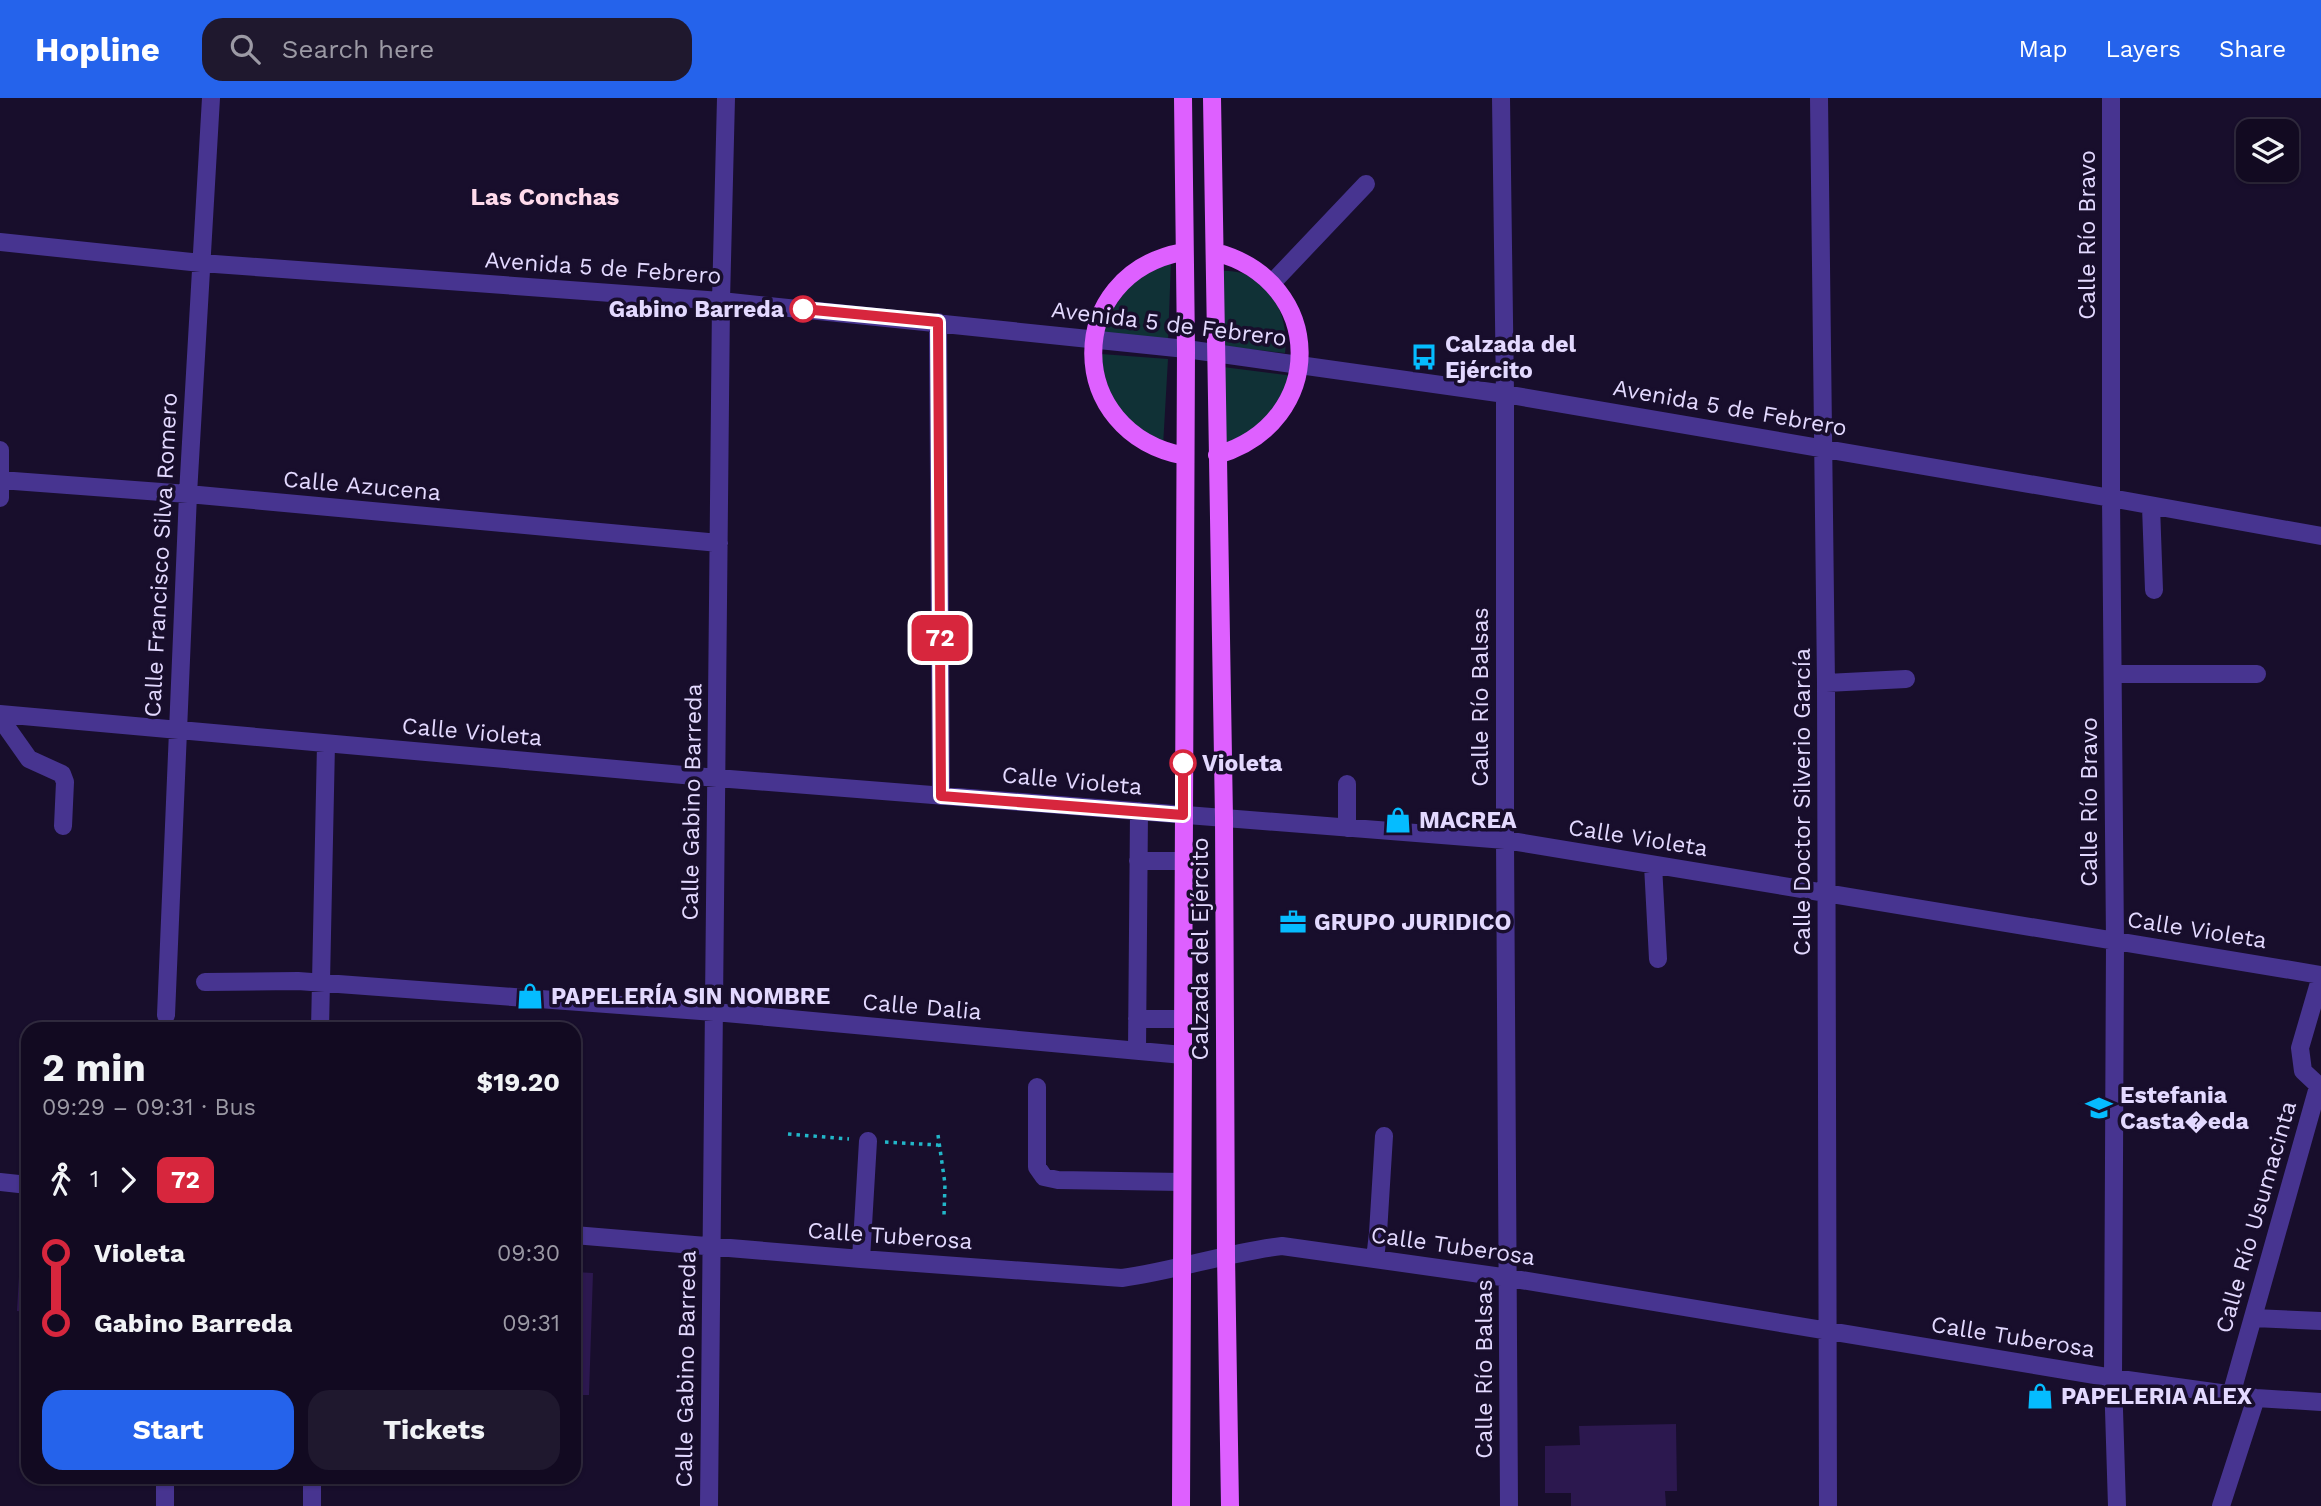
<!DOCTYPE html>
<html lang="en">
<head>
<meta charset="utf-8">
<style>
  :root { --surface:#120a21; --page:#1f182e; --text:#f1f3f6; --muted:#9c9aa5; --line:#312b3f; --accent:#2563eb }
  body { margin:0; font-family:"Work Sans",sans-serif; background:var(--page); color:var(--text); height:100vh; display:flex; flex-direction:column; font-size:26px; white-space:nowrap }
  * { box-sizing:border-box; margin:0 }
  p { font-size:23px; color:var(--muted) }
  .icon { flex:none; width:38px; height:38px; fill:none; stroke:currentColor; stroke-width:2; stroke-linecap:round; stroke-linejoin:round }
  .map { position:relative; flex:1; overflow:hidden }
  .side { position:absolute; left:21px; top:924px; width:560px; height:462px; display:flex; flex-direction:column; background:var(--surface); border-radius:21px; box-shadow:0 2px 5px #0004,0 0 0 2px var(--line) }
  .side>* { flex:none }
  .badge { padding:0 14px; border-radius:10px; font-size:24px; line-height:46px }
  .tools { position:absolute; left:2236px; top:21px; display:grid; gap:14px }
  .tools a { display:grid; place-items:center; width:63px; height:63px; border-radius:14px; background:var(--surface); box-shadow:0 2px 5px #0004,0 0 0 2px var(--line); font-size:35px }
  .map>.badge { position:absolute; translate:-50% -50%; box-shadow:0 0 0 4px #fff }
  .legs { display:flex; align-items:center; gap:10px; height:77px; padding:0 21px; font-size:23px }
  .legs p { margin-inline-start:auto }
  .overview { display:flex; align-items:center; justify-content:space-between; height:119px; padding:0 21px }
  h1 { font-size:38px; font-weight:700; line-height:52px }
  .cta { display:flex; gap:14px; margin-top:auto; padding:14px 21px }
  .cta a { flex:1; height:80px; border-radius:21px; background:var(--accent); color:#fff; font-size:28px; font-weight:700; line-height:80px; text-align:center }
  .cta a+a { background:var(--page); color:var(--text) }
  ul { padding:0 21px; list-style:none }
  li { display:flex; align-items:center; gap:24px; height:70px; font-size:26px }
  li i { display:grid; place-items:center; width:10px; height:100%; margin:0 9px; background:currentColor }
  li i::after { content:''; width:18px; height:18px; margin:-9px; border:5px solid; border-radius:50%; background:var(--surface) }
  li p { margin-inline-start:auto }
  li:first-child i { background:linear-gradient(#0000 50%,currentColor 0) }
  li:last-child i { background:linear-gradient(currentColor 50%,#0000 0) }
  header { display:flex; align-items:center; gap:42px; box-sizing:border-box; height:98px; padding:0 35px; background:var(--accent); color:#fff }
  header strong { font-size:33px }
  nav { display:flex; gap:38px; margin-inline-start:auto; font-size:24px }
  .search { width:490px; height:63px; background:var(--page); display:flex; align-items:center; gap:18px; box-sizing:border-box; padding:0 24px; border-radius:21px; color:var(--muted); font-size:26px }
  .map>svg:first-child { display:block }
  .green { fill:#103136 }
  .building { fill:#2c184f }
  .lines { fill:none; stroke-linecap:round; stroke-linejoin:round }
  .path { stroke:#22b7c9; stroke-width:3.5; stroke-dasharray:3.5 5; stroke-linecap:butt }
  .minor { stroke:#473490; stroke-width:18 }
  .major { stroke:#de60ff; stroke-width:18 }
  .line-1-casing { stroke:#fff; stroke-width:16 }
  .line-1 { stroke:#d7263d; stroke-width:10 }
  .stop-1-dot { fill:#fff; stroke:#d7263d; stroke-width:3.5 }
  .labels { text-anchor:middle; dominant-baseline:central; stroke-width:7; stroke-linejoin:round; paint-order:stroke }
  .street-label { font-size:23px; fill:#e3d9ff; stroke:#180e2c }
  .stop-label { font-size:23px; font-weight:bold; fill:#e3d9ff; stroke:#180e2c; text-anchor:end }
  .poi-label { font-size:23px; font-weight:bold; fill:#e3d9ff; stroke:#180e2c; text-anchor:start }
  .neighbourhood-label { font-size:24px; font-weight:bold; fill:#ffdbec; stroke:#180e2c }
</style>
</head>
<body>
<header>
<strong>Hopline</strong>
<div class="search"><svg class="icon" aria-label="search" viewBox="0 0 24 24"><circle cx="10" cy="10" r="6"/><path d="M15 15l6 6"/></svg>Search here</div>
<nav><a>Map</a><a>Layers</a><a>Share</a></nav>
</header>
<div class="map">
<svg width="2321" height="1408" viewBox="0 0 2321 1408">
  <rect width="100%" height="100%" fill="#180e2c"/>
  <path class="green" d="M1171 162 1168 244 1102 239V227L1131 185Z
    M1218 172C1227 173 1237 173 1245 176 1276 188 1289 225 1285 255L1219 248Z
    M1101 256 1168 261 1163 348 1117 318 1100 262Z
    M1223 269 1294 278 1276 319 1222 350Z"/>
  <path class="building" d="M23 1109H28V1214L17 1213Z
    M574 1174 593 1175 589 1297H574Z
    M1676 1326 1677 1393H1665L1666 1408H1571V1395H1545V1348L1580 1347 1579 1328Z"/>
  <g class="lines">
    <path class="path" d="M788 1036 849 1041
      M938 1037 945 1086 944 1117
      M885 1044 938 1047"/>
    <path class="minor" d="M1501 0 1505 296V742L1509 1408
      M1819 0 1826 585 1828 1408
      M2111 0V400L2115 844 2113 1280 2117 1408
      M0 144 201 165 721 203 1186 251 1505 296 2111 400 2321 438
      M1272 185 1366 86
      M938 224 941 698
      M0 352V400
      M0 382 188 396 719 445
      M2151 408 2154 492
      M2113 576H2257
      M1826 585 1906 581
      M0 616 717 680 1505 742 2321 877
      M0 620 29 661 62 676 65 684 63 728
      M1347 730V686
      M1138 763H1183
      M1653 767 1658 861
      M2321 878 2300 950 2303 973 2321 990
      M205 884 298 883 714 914 1183 957
      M166 917 188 396 211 0
      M1137 921H1183
      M320 931 326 646
      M1137 953 1139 713
      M1037 989V1069L1044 1079 1058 1082 1182 1084
      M0 1084 28 1087
      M574 1137 861 1161 1122 1180C1176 1173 1228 1154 1282 1148L1509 1180 2113 1280 2256 1300 2321 1304
      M861 1161 868 1043
      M1375 1161 1378 1135 1384 1038
      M2253 1220 2321 1223
      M2231 1297 2318 989
      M165 1408V1379
      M312 1408V1379
      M709 1408 721 203 726 0
      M2221 1408 2256 1300"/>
    <path class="major" d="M1212 0 1224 720 1226 1158 1230 1408
      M1183 154C1063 176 1063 335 1185 358
      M1215 154C1327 183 1328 325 1217 357
      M1181 1408 1186 251 1183 0"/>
  </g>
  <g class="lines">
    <g class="line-1-casing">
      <path id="line-1" d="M803 211 938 224 941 698 1183 717V665"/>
    </g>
    <use href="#line-1" class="line-1"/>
  </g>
  <defs>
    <g id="bus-bare" transform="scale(2.1)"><path d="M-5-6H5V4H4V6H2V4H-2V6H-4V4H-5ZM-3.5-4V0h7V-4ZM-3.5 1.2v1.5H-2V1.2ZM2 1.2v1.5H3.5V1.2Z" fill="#05bcff" stroke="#180e2c" stroke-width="2.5" paint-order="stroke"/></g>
    <g id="shop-bare" transform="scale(2.1)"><path d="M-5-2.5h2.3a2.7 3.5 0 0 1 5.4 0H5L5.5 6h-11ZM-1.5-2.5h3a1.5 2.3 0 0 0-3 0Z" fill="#05bcff" stroke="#180e2c" stroke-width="2.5" paint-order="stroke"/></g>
    <g id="office-bare" transform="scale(2.1)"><path d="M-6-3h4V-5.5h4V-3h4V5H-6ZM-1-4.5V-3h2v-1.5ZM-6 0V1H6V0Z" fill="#05bcff" stroke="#180e2c" stroke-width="2.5" paint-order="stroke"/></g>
    <g id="school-bare" transform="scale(2.1)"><path d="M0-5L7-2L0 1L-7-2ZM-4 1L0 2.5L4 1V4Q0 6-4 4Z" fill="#05bcff" stroke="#180e2c" stroke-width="2.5" paint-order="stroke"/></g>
  </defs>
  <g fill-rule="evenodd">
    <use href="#bus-bare" x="1424" y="259"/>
    <use href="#shop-bare" x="1398" y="722"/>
    <use href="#office-bare" x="1293" y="824"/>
    <use href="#shop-bare" x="530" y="898"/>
    <use href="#school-bare" x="2099" y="1010"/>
    <use href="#shop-bare" x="2040" y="1298"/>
  </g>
  <g class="stop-1-dot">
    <circle cx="803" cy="211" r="12"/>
    <circle cx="1183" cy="665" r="12"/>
  </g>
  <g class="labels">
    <g class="street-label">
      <text transform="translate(2087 137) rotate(-90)">Calle Río Bravo</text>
      <text transform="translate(603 170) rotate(4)">Avenida 5 de Febrero</text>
      <text transform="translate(1169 226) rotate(7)">Avenida 5 de Febrero</text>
      <text transform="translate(1730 310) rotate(10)">Avenida 5 de Febrero</text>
      <text transform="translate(362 388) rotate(5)">Calle Azucena</text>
      <text transform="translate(161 457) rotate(-87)">Calle Francisco Silva Romero</text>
      <text transform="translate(1480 599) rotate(-90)">Calle Río Balsas</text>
      <text transform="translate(472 634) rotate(5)">Calle Violeta</text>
      <text transform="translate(1072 683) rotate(5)">Calle Violeta</text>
      <text transform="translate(692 704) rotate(-89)">Calle Gabino Barreda</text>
      <text transform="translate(1802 704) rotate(-90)">Calle Doctor Silverio García</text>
      <text transform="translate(2089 704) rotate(-90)">Calle Río Bravo</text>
      <text transform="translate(1638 740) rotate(9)">Calle Violeta</text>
      <text transform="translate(2197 832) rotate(9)">Calle Violeta</text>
      <text transform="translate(1200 851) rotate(-90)">Calzada del Ejército</text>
      <text transform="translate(922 909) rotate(5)">Calle Dalia</text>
      <text transform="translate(2256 1119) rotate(-74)">Calle Río Usumacinta</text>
      <text transform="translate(890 1138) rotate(4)">Calle Tuberosa</text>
      <text transform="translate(1453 1148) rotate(8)">Calle Tuberosa</text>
      <text transform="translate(2013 1239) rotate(9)">Calle Tuberosa</text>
      <text transform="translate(686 1271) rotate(-89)">Calle Gabino Barreda</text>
      <text transform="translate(1484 1271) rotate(-90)">Calle Río Balsas</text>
    </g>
    <g class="stop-label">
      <text x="784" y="211">Gabino Barreda</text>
      <text x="1202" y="665" text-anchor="start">Violeta</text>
    </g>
    <g class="poi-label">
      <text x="1445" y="246">Calzada del<tspan x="1445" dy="26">Ejército</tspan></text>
      <text x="1419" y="722">MACREA</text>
      <text x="1314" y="824">GRUPO JURIDICO</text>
      <text x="551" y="898">PAPELERÍA SIN NOMBRE</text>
      <text x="2120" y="997">Estefania<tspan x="2120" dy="26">Casta�eda</tspan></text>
      <text x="2061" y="1298">PAPELERIA ALEX</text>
    </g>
    <g class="neighbourhood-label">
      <text x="545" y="99">Las Conchas</text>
    </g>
  </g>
</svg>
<div class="tools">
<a><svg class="icon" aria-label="layers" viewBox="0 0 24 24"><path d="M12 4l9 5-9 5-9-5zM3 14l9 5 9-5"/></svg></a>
</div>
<b class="badge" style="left:940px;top:540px;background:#d7263d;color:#fff">72</b>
<section class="side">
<div class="overview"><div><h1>2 min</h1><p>09:29 – 09:31 · Bus</p></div><b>$19.20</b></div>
<div class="legs"><svg class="icon" aria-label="walk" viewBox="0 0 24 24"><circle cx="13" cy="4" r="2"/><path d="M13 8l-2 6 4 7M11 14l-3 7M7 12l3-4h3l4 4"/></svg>1<svg class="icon" aria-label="forward" viewBox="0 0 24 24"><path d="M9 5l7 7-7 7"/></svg><b class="badge" style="background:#d7263d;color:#fff">72</b></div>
<ul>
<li><i style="color:#d7263d"></i><b>Violeta</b><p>09:30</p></li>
<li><i style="color:#d7263d"></i><b>Gabino Barreda</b><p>09:31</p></li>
</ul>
<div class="cta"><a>Start</a><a>Tickets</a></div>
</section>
</div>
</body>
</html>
